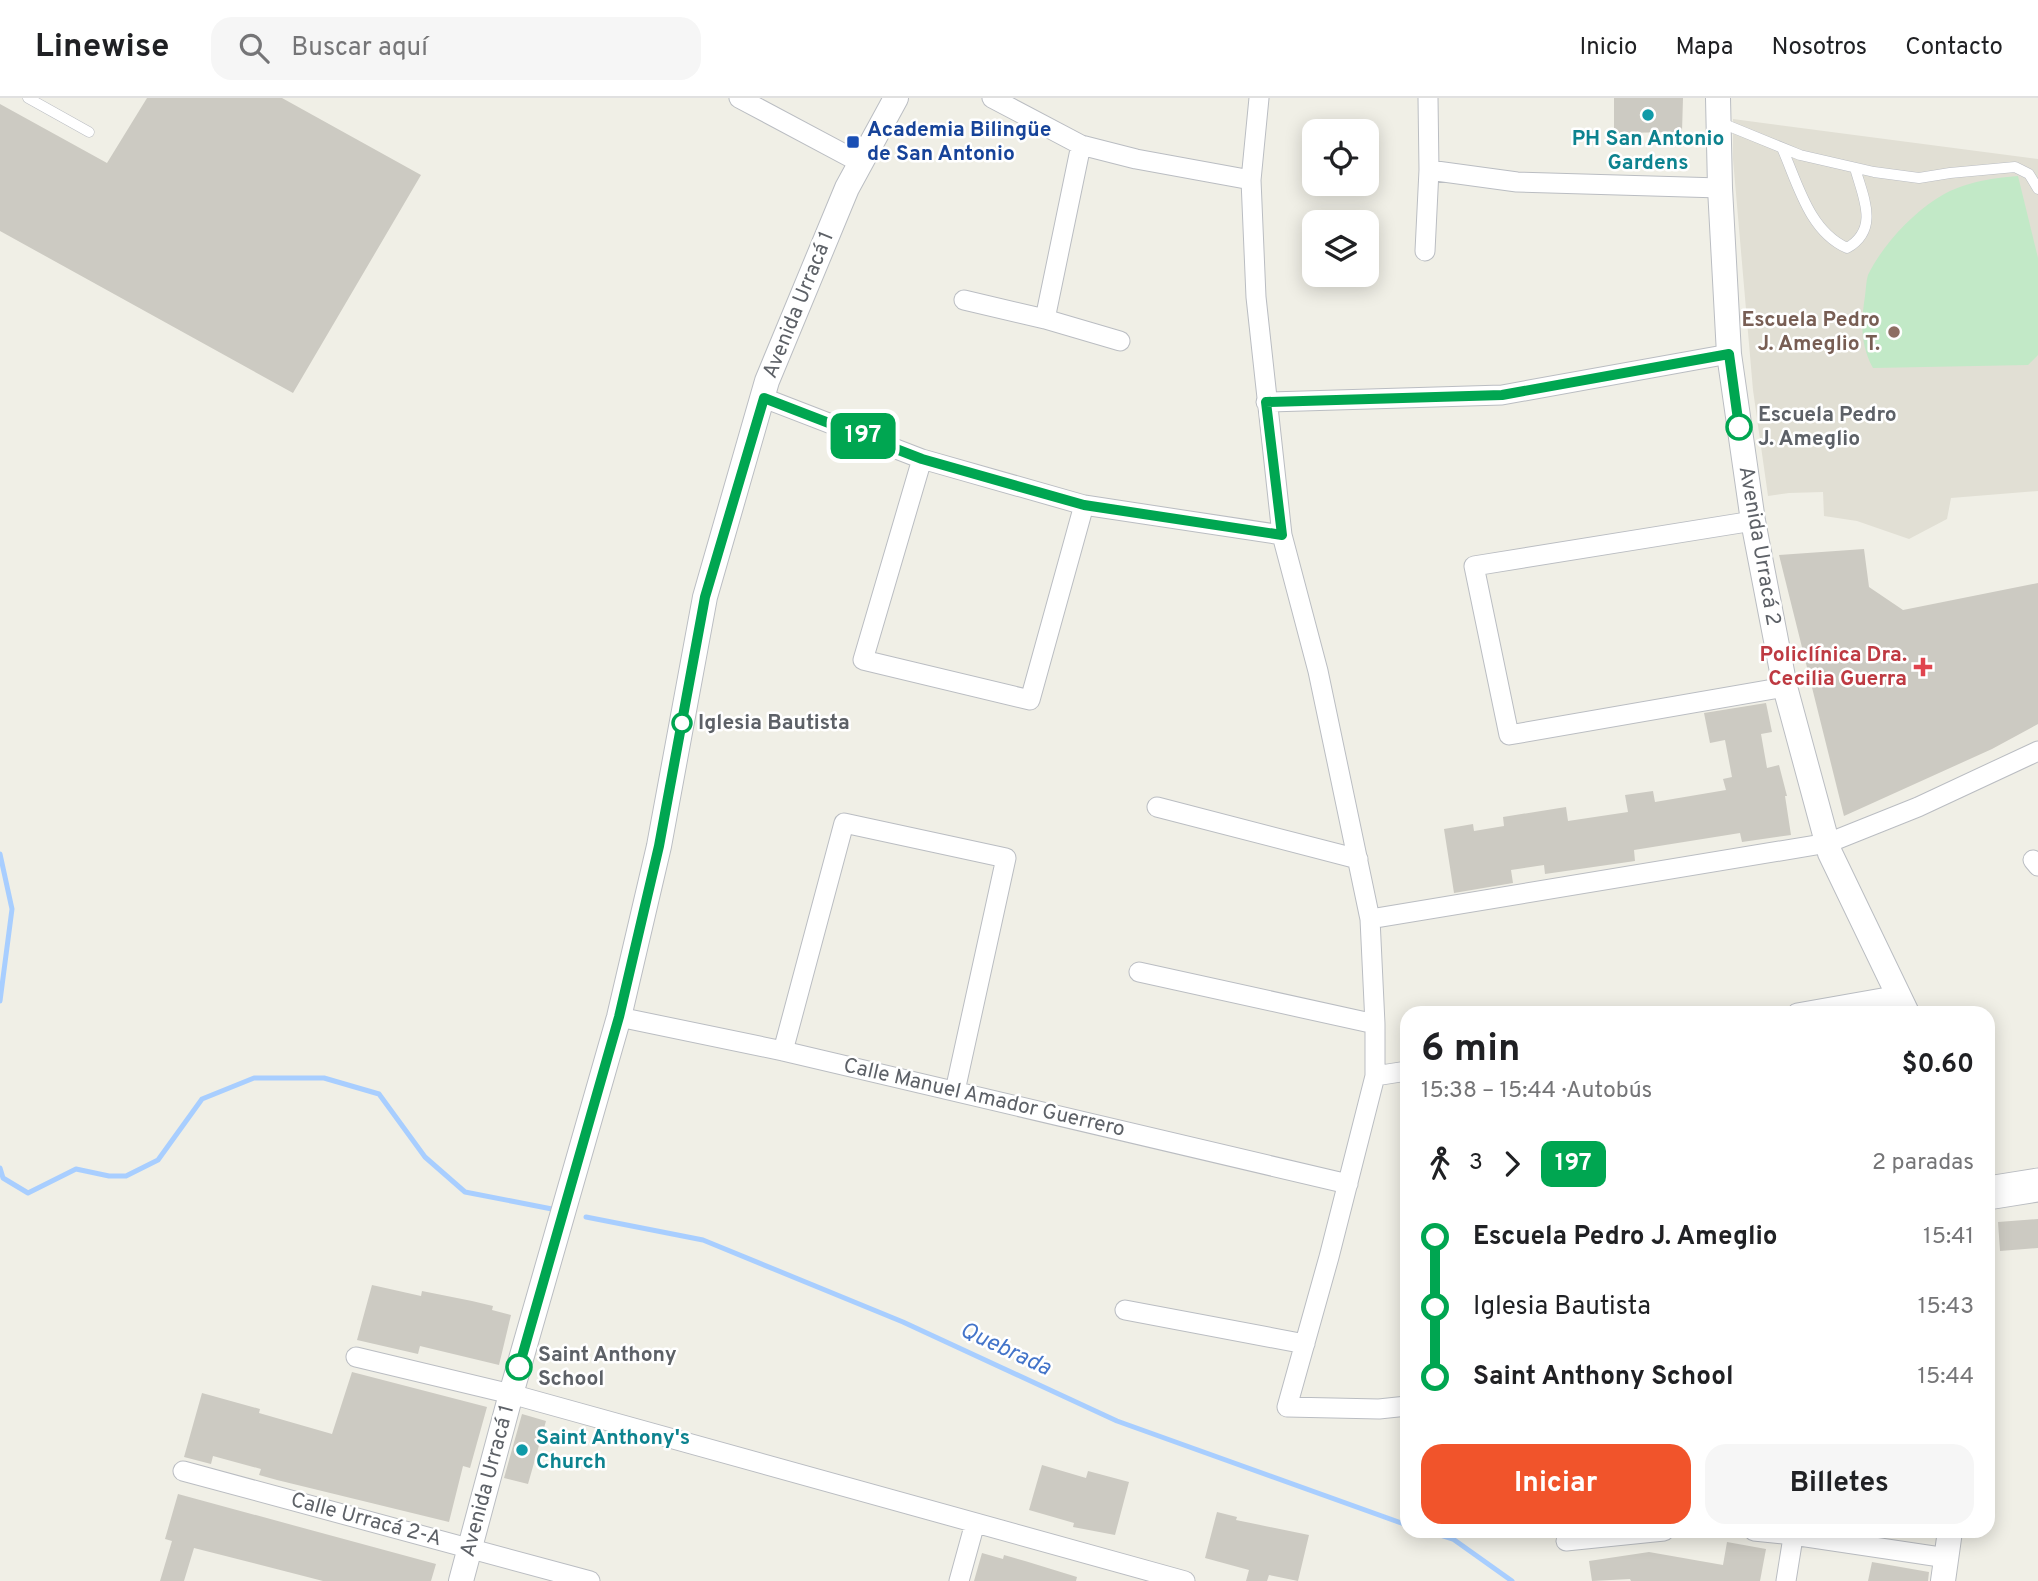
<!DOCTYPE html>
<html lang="es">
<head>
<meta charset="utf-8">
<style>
  :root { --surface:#fff; --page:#f6f6f6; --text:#202124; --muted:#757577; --line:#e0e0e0; --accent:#f1542b }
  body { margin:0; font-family:Overpass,sans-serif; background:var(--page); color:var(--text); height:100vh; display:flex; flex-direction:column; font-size:26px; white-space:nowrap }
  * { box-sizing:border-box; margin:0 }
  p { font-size:23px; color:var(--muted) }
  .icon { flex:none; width:38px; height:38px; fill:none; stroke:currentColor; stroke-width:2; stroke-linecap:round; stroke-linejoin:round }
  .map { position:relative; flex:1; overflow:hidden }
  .side { position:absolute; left:1400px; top:908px; width:595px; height:532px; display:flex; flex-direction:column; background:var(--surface); border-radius:21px; box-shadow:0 4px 18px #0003 }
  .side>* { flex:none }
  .badge { padding:0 14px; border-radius:10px; font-size:24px; line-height:46px }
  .controls { position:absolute; left:1302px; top:21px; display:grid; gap:14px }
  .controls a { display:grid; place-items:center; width:77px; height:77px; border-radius:14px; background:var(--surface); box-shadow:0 4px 18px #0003; font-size:35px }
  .map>.badge { position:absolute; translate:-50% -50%; box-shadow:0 0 0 4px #fff }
  .legs { display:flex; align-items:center; gap:10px; height:77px; padding:0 21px; font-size:23px }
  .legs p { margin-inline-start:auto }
  .head { display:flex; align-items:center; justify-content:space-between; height:119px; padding:0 21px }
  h1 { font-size:38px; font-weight:700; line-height:52px }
  .primary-button { display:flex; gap:14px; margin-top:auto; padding:14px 21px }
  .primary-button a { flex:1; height:80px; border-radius:21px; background:var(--accent); color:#fff; font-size:28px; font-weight:700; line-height:80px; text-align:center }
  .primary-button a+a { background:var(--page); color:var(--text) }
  ul { padding:0 21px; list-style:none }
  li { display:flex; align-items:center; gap:24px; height:70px; font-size:26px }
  li i { display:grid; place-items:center; width:10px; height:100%; margin:0 9px; background:currentColor }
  li i::after { content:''; width:18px; height:18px; margin:-9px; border:5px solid; border-radius:50%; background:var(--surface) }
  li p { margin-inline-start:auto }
  li:first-child i { background:linear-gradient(#0000 50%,currentColor 0) }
  li:last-child i { background:linear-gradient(currentColor 50%,#0000 0) }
  header { display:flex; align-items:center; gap:42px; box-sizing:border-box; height:98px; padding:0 35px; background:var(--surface); border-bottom:2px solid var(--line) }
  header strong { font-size:33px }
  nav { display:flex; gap:38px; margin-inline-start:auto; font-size:24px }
  .search { width:490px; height:63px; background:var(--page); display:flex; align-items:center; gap:18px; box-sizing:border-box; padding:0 24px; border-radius:21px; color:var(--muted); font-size:26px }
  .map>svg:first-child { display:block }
  .education { fill:#e1dfd4 }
  .green { fill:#c2e9c7 }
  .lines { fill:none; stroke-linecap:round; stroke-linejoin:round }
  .stream { stroke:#a8ceff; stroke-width:5 }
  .building { fill:#cccac2 }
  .service-casing { stroke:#babdc2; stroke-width:11 }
  .minor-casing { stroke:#babdc2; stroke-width:21 }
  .tertiary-casing { stroke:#babdc2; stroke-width:26 }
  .service { stroke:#fff; stroke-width:10 }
  .minor { stroke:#fff; stroke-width:19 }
  .tertiary { stroke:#fff; stroke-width:24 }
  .line-1-casing { stroke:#fff; stroke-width:16 }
  .line-1 { stroke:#00a651; stroke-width:10 }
  .culture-dot { fill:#0f9aa8; stroke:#fff; stroke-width:2.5 }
  .transit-dot { fill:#1a4fb4; stroke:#fff; stroke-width:2.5 }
  .education-dot { fill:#8d6e63; stroke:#fff; stroke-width:2.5 }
  .stop-1-dot { fill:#fff; stroke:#00a651; stroke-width:3.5 }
  .health-dot { fill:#e0444e; stroke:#fff; stroke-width:2.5 }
  .labels { text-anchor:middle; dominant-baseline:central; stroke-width:5; stroke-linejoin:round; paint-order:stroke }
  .transit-label { font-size:21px; font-weight:bold; fill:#164399; stroke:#fff; text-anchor:start }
  .culture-label { font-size:21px; font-weight:bold; fill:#0d838f; stroke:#fff }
  .street-label { font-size:21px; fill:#5d6167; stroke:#fff }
  .education-label { font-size:21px; font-weight:bold; fill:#785e54; stroke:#fff; text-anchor:end }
  .stop-label { font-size:21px; font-weight:bold; fill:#5d6167; stroke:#fff; text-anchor:start }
  .health-label { font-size:21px; font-weight:bold; fill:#be3a42; stroke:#fff; text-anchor:end }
  .water-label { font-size:23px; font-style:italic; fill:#4374c9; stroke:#fff }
</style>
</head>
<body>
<header>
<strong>Linewise</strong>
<div class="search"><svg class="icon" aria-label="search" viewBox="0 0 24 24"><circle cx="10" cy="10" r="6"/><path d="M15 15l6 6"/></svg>Buscar aquí</div>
<nav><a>Inicio</a><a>Mapa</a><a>Nosotros</a><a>Contacto</a></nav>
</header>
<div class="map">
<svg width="2038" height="1483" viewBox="0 0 2038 1483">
  <rect width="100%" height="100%" fill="#f0efe6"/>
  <path class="education" d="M1733 21 2038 61V393L1951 400 1947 421 1909 441 1857 423 1824 418 1823 394 1789 395 1768 398 1753 292 1733 61Z"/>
  <path class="green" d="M2018 78 2038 160V257L2028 267 1873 270C1860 246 1861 224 1865 198 1866 191 1866 183 1868 177 1882 148 1910 118 1936 101 1960 85 1990 80 2018 78Z"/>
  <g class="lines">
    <path class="stream" d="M0 756 12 811 0 903
      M0 1070 3 1080 28 1095 76 1071 109 1078H126L158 1062 202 1001 254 980H324L379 996 425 1059 465 1094 557 1112
      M586 1119 703 1142 903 1224 1117 1323 1407 1427
      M1428 1433 1453 1441 1512 1483"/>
  </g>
  <path class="building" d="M147 0H282L421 77 293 295 0 133V6L107 65Z
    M1614 0H1683L1682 34 1614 35Z
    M1864 451 1869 489 1903 512 2038 485V626L1992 651 1844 718 1779 457Z
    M1766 605 1772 634 1761 636 1767 670 1779 667 1787 698H1785L1791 737 1742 744 1740 735 1634 752 1635 763 1545 776 1544 767 1511 772 1513 785 1454 795 1444 731 1473 726 1474 733 1504 728 1503 719 1566 709 1568 723 1628 714 1625 697 1653 693 1655 704 1726 692 1723 681 1732 679 1725 642 1710 645 1704 615Z
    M2038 1121V1150L2000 1153 1998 1124Z
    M372 1187 421 1198 422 1193 472 1203 493 1208 492 1212 511 1217 499 1267 420 1248 418 1256 357 1242Z
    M352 1274 487 1309 470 1370 463 1368 449 1424 277 1382 259 1377 261 1371 213 1358 211 1366 184 1359 202 1295 260 1311 259 1315 332 1336Z
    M522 1316 546 1323 528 1386 504 1380Z
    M1042 1367 1086 1380 1088 1373 1129 1384 1115 1437 1073 1429 1074 1425 1029 1412Z
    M178 1396 436 1466 431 1483H323L194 1450 184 1483H160L172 1443 165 1441Z
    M1217 1414 1237 1419 1236 1422 1309 1437 1298 1483 1269 1477 1267 1483H1246L1249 1472 1205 1460Z
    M1727 1444 1766 1451 1760 1483H1631L1630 1481 1592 1483 1589 1463 1649 1454 1723 1467Z
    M982 1455 1003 1461 1004 1457 1025 1463 1077 1479 1076 1483H974Z
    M1872 1464 1929 1474 1928 1483H1868Z"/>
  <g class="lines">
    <g class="service-casing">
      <path id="service" d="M28 0 89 34
        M1719 24 1800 57 1874 74 1919 80 1950 75 2015 69 2029 76 2038 91
        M1782 50C1798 86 1809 133 1847 150 1880 131 1863 99 1855 70"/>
    </g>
    <g class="minor-casing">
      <path id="minor" d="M739 0 861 65
        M992 0 1081 47 1136 61 1251 82
        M1259 0 1251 82 1256 199 1282 437 1318 573 1370 821 1375 926V978L1329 1159 1287 1309 1379 1311 1407 1308
        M1429 72 1517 84 1720 90
        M1425 153 1429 72 1428 0
        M964 202 1045 221 1120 243
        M1045 221 1081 47
        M764 300 922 361 1084 407 1282 437
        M1266 304 1502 297 1729 256
        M922 361 863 562 1030 602 1084 407
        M1753 423 1474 468 1509 637 1785 589
        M1157 709 1358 761
        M2033 762 2038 768
        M1370 821 1828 745 1918 709 2038 653
        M1139 874 1375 926
        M1797 915 1899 897
        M619 919 783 953 1348 1086
        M783 953 844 725 1006 760 955 993
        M1375 978 1407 973
        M1988 1088 2038 1080
        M1988 1102 2038 1094
        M1125 1212 1305 1246
        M356 1259 511 1296 1185 1483
        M183 1373 590 1483
        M1754 1433 1793 1437 1947 1460
        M1566 1443 1664 1433
        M959 1483 975 1425
        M1786 1483 1794 1433"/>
    </g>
    <g class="tertiary-casing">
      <path id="tertiary" d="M1718 0 1720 90 1729 256 1753 423 1785 589 1830 755 1907 915
        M461 1483 511 1296 619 919 659 748 705 499 767 283 847 90 896 0
        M1943 1483 1950 1433"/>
    </g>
    <use href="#service" class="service"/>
    <use href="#minor" class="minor"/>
    <use href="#tertiary" class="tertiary"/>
  </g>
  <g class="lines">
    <g class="line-1-casing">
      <path id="line-1" d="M519 1269 619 919 659 748 705 499 764 300 922 361 1084 407 1282 437 1266 304 1502 297 1729 256 1739 329"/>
    </g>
    <use href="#line-1" class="line-1"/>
  </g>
  <g class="culture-dot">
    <circle cx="1648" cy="17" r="7"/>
    <circle cx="522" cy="1352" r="7"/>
  </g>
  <rect class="transit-dot" x="846" y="37" width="14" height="14" rx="3.5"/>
  <circle class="education-dot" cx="1894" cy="234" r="7"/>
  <g class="stop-1-dot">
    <circle cx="1739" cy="329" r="12"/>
    <circle cx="682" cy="625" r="9"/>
    <circle cx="519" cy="1269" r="12"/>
  </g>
  <path class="health-dot" d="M1919.5 558.5h7v7h7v7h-7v7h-7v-7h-7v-7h7z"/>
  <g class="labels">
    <g class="transit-label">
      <text x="867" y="32">Academia Bilingüe<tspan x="867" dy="24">de San Antonio</tspan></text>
    </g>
    <g class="culture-label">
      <text x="1648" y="41">PH San Antonio<tspan x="1648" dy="24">Gardens</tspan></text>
      <text x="536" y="1340" text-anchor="start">Saint Anthony's<tspan x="536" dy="24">Church</tspan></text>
    </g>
    <g class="street-label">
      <text transform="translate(799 207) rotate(-68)">Avenida Urracá 1</text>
      <text transform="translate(1759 448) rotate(80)">Avenida Urracá 2</text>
      <text transform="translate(984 1000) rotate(13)">Calle Manuel Amador Guerrero</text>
      <text transform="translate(488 1383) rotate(-75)">Avenida Urracá 1</text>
      <text transform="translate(366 1422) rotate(15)">Calle Urracá 2-A</text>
    </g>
    <g class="education-label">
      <text x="1880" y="222">Escuela Pedro<tspan x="1880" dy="24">J. Ameglio T.</tspan></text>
    </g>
    <g class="stop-label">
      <text x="1758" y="317">Escuela Pedro<tspan x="1758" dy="24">J. Ameglio</tspan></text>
      <text x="698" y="625">Iglesia Bautista</text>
      <text x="538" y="1257">Saint Anthony<tspan x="538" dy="24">School</tspan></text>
    </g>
    <g class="health-label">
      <text x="1907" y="557">Policlínica Dra.<tspan x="1907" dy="24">Cecilia Guerra</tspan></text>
    </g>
    <g class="water-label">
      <text transform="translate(1005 1252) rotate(25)">Quebrada</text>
    </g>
  </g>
</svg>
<div class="controls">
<a><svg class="icon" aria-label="locate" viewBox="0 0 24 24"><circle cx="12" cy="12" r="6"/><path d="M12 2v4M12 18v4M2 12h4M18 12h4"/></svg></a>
<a><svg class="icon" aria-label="layers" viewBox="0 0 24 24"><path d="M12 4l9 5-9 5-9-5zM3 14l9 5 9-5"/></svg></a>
</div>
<b class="badge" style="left:863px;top:338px;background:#00a651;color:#fff">197</b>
<section class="side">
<div class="head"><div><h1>6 min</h1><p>15:38 – 15:44 · Autobús</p></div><b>$0.60</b></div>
<div class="legs"><svg class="icon" aria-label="walk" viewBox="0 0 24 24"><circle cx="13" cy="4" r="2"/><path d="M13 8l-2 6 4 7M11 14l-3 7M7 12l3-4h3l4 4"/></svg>3<svg class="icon" aria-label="forward" viewBox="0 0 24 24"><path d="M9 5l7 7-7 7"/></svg><b class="badge" style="background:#00a651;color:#fff">197</b><p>2 paradas</p></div>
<ul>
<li><i style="color:#00a651"></i><b>Escuela Pedro J. Ameglio</b><p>15:41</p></li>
<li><i style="color:#00a651"></i><span>Iglesia Bautista</span><p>15:43</p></li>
<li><i style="color:#00a651"></i><b>Saint Anthony School</b><p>15:44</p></li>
</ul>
<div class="primary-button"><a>Iniciar</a><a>Billetes</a></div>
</section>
</div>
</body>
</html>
